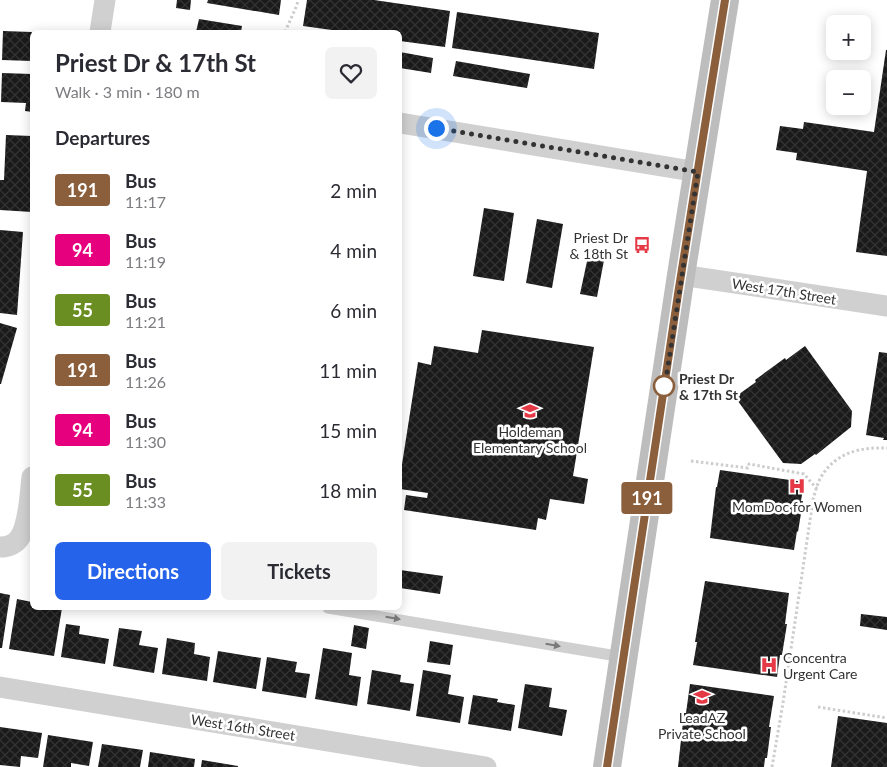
<!DOCTYPE html>
<html lang="en">
<head>
<meta charset="utf-8">
<style>
  :root { --surface:#fff; --page:#f2f2f3; --text:#2b2b33; --muted:#7c7c81; --accent:#2563eb }
  body { margin:0; font-family:Lato,sans-serif; background:var(--page); color:var(--text); height:100vh; display:flex; flex-direction:column; font-size:19px; white-space:nowrap }
  * { box-sizing:border-box; margin:0 }
  p { font-size:16px; color:var(--muted) }
  .icon { flex:none; width:28px; height:28px; fill:none; stroke:currentColor; stroke-width:2; stroke-linecap:round; stroke-linejoin:round }
  .map { position:relative; flex:1; overflow:hidden }
  .panel { position:absolute; left:30px; top:30px; width:372px; height:580px; display:flex; flex-direction:column; background:var(--surface); border-radius:8px; box-shadow:0 2px 12px #0003 }
  .panel>* { flex:none }
  .badge { padding:0 10px; border-radius:4px; font-size:18px; line-height:32px }
  .controls { position:absolute; left:826px; top:15px; display:grid; gap:10px }
  .controls a { display:grid; place-items:center; width:45px; height:45px; border-radius:8px; background:var(--surface); box-shadow:0 2px 12px #0003; font-size:25px }
  .you { position:absolute; width:25px; height:25px; margin:-12px; border:4px solid #fff; border-radius:50%; background:#1a73e8; box-shadow:0 0 0 8px #1a73e833 }
  .map>.badge { position:absolute; translate:-50% -50%; box-shadow:0 0 0 2px #fff }
  h2 { padding:0 25px; font-size:19px; line-height:45px }
  .round { display:grid; place-items:center; flex:none; width:52px; height:52px; border-radius:8px; background:var(--page) }
  .head { display:flex; align-items:center; justify-content:space-between; height:85px; padding:0 25px }
  h1 { font-size:24px; font-weight:700; line-height:38px }
  .cta { display:flex; gap:10px; margin-top:auto; padding:10px 25px }
  .cta a { flex:1; height:58px; border-radius:8px; background:var(--accent); color:#fff; font-size:20px; font-weight:700; line-height:58px; text-align:center }
  .cta a+a { background:var(--page); color:var(--text) }
  ul { padding:0; list-style:none }
  li { display:flex; align-items:center; gap:15px; height:60px; padding:0 25px }
  li div { flex:1 }
  li b { display:block; font-size:19px }
  li em { font-style:normal }
  li .badge { min-width:55px; font-weight:700; text-align:center }
  .map>svg:first-child { display:block }
  .building { fill:url(#building-cross-hatch) }
  .lines { fill:none; stroke-linecap:round; stroke-linejoin:round }
  .path { stroke:#cdcdcd; stroke-width:3; stroke-dasharray:2.5 2.5; stroke-linecap:butt }
  .service { stroke:#d0d0d0; stroke-width:11 }
  .minor { stroke:#d0d0d0; stroke-width:21 }
  .secondary { stroke:#bdbdbd; stroke-width:28 }
  .oneway { fill:#7a7a7a }
  .line-casing { stroke:#fff; stroke-width:11 }
  .line { stroke:#8b5e3c; stroke-width:8 }
  .walk { stroke:#333; stroke-width:5; stroke-dasharray:0 9 }
  .stop-dot { fill:#fff; stroke:#8b5e3c; stroke-width:2.5 }
  .labels { text-anchor:middle; dominant-baseline:central; stroke-width:5; stroke-linejoin:round; paint-order:stroke }
  .poi-label { font-size:14px; fill:#333; stroke:#fff }
  .street-label { font-size:14px; fill:#333; stroke:#fff }
  .stop-label { font-size:14px; font-weight:bold; fill:#333; stroke:#fff; text-anchor:start }
</style>
</head>
<body>
<div class="map">
<svg width="887" height="767" viewBox="0 0 887 767">
  <defs>
    <pattern id="building-cross-hatch" width="8" height="8" patternUnits="userSpaceOnUse" patternTransform="scale(1.25)"><rect width="8" height="8" fill="#1a1a1a"/><path d="M0 0l8 8M0 8l8-8" fill="none" stroke="#333"/></pattern>
  </defs>
  <rect width="100%" height="100%" fill="#fff"/>
  <path class="building" d="M177 0H191L190 10 176 8Z
    M208 0H281L279 15 207 3Z
    M307 0H374L450 11 445 47 400 41V32H346L303 26Z
    M457 12 599 33 594 69 452 48Z
    M199 19 242 26 241 32H196Z
    M3 31 32 32V61L2 60Z
    M886 50H887V256L856 252 867 171 796 160 797 153 776 150 780 126 803 129 804 122 874 132Z
    M400 52 433 58 431 73 400 68Z
    M456 61 530 74 527 88 453 76Z
    M2 73 32 74V112L25 111 26 103 1 102Z
    M6 135 32 136V212L0 210V180H4Z
    M484 208 514 213 504 281 473 276Z
    M537 219 563 224 552 288 526 283Z
    M0 230 23 232 17 315 0 313Z
    M589 252 605 255 597 297 580 294Z
    M0 323 17 328 1 384H0Z
    M482 330 594 347 573 476 588 479 584 504 550 499 546 520 538 518 536 530 404 510 406 495 427 498 428 493 400 489V477L418 362 431 365 434 346 478 353Z
    M805 346 852 411 851 427 816 455 815 454 801 464 783 463 735 397 756 382 755 380 785 358 786 360Z
    M879 352 887 353V440H883L884 438 866 435Z
    M720 470 804 482 801 501H803L798 532 797 531 794 550 710 538 716 487H717Z
    M400 570 443 576 440 594 400 588Z
    M705 581 789 593 785 624H787L782 655H780L777 677 693 665 697 642H695Z
    M0 593 10 595 2 648H0Z
    M17 599 32 602V608H62L54 656 9 649Z
    M861 614 887 617V630L860 626Z
    M66 624 80 626 79 634 109 639 105 664 61 657Z
    M354 625 369 628 366 649 351 646Z
    M119 628 142 631 139 645 158 648 154 673 113 666Z
    M167 638 195 643 194 654 210 657 207 681 162 674Z
    M430 641 453 645 450 665 427 662Z
    M323 648 352 653 349 675 361 677 357 706 315 699Z
    M218 651 261 658 256 689 213 682Z
    M267 657 297 662 295 672 310 674 306 698 262 691Z
    M372 670 401 675 400 682 414 684 410 711 367 704Z
    M423 670 451 675 448 694 464 697 460 723 416 716Z
    M525 684 552 688 549 707 567 710 562 736 518 728Z
    M690 684 774 696 769 727H771L767 758H765L764 767H678L684 713H686Z
    M473 695 498 699 497 702 515 705 511 731 468 724Z
    M838 716 887 723V767H831Z
    M0 727 42 733 38 758 21 756 20 767 0 765Z
    M48 735 93 742 89 766 71 763V767H43Z
    M102 744 143 750 140 767H98Z
    M150 752 195 759 194 767H148Z
    M202 760 238 766V767H201Z"/>
  <g class="lines">
    <path class="path" d="M285 32 297 5 298 0
      M691 461 748 468 749 464 804 474 817 489
      M818 707 887 718
      M772 767 783 703 813 500C815 492 817 484 821 477 836 452 861 447 887 448"/>
    <path class="service" d="M328 608 623 657"/>
    <path class="minor" d="M100 32 105 0
      M400 123 698 172
      M681 275 887 306
      M0 547C8 547 16 544 20 537 29 524 30 493 32 477
      M0 687 486 767"/>
    <path class="secondary" d="M607 767 681 275 725 0"/>
  </g>
  <defs><path id="oneway-solid" d="M-6-.8H1V-3.2L6.5 0L1 3.2V.8H-6Z" transform="scale(1.25)"/></defs>
  <g class="oneway">
    <use href="#oneway-solid" transform="translate(393 618) rotate(10)"/>
    <use href="#oneway-solid" transform="translate(553 645) rotate(10)"/>
  </g>
  <g class="lines">
    <g class="line-casing">
      <path id="line" d="M607 767 678 294 725 0"/>
    </g>
    <use href="#line" class="line"/>
    <path class="walk" d="M436 128 698 172 664 392V386"/>
  </g>
  <defs>
    <g id="bus-bare" transform="scale(1.35)"><path d="M-5-6H5V4H4V6H2V4H-2V6H-4V4H-5ZM-3.5-4V0h7V-4ZM-3.5 1.2v1.5H-2V1.2ZM2 1.2v1.5H3.5V1.2Z" fill="#e63946" stroke="#fff" stroke-width="2.5" paint-order="stroke"/></g>
    <g id="school-bare" transform="scale(1.35)"><path d="M0-5L7-2L0 1L-7-2ZM-4 1L0 2.5L4 1V4Q0 6-4 4Z" fill="#e63946" stroke="#fff" stroke-width="2.5" paint-order="stroke"/></g>
    <g id="hospital-bare" transform="scale(1.35)"><path d="M-5-5h3v3.5h4V-5h3V5h-3V1.5h-4V5h-3Z" fill="#e63946" stroke="#fff" stroke-width="2.5" paint-order="stroke"/></g>
  </defs>
  <g fill-rule="evenodd">
    <use href="#bus-bare" x="642" y="245"/>
    <use href="#school-bare" x="530" y="411"/>
    <use href="#hospital-bare" x="797" y="486"/>
    <use href="#hospital-bare" x="769" y="665"/>
    <use href="#school-bare" x="702" y="697"/>
  </g>
  <circle class="stop-dot" cx="664" cy="386" r="10"/>
  <g class="labels">
    <g class="poi-label">
      <text x="628" y="237" text-anchor="end">Priest Dr<tspan x="628" dy="16">&amp; 18th St</tspan></text>
      <text x="530" y="431">Holdeman<tspan x="530" dy="16">Elementary School</tspan></text>
      <text x="797" y="506">MomDoc for Women</text>
      <text x="783" y="657" text-anchor="start">Concentra<tspan x="783" dy="16">Urgent Care</tspan></text>
      <text x="702" y="717">LeadAZ<tspan x="702" dy="16">Private School</tspan></text>
    </g>
    <g class="street-label">
      <text transform="translate(784 291) rotate(9)">West 17th Street</text>
      <text transform="translate(243 727) rotate(9)">West 16th Street</text>
    </g>
    <g class="stop-label">
      <text x="679" y="378">Priest Dr<tspan x="679" dy="16">&amp; 17th St</tspan></text>
    </g>
  </g>
</svg>
<div class="controls">
<a>+</a>
<a>−</a>
</div>
<div class="you" style="left:436px;top:128px"></div>
<b class="badge" style="left:647px;top:498px;background:#8b5e3c;color:#fff">191</b>
<section class="panel">
<div class="head"><div><h1>Priest Dr &amp; 17th St</h1><p>Walk · 3 min · 180 m</p></div><a class="round"><svg class="icon" aria-label="heart" viewBox="0 0 24 24"><path d="M12 20l-8-8c-3-5 5-10 8-4 3-6 11-1 8 4z"/></svg></a></div>
<h2>Departures</h2>
<ul>
<li><span class="badge" style="background:#8b5e3c;color:#fff">191</span><div><b>Bus</b><p>11:17</p></div><em>2 min</em></li>
<li><span class="badge" style="background:#e6007e;color:#fff">94</span><div><b>Bus</b><p>11:19</p></div><em>4 min</em></li>
<li><span class="badge" style="background:#6b8e23;color:#fff">55</span><div><b>Bus</b><p>11:21</p></div><em>6 min</em></li>
<li><span class="badge" style="background:#8b5e3c;color:#fff">191</span><div><b>Bus</b><p>11:26</p></div><em>11 min</em></li>
<li><span class="badge" style="background:#e6007e;color:#fff">94</span><div><b>Bus</b><p>11:30</p></div><em>15 min</em></li>
<li><span class="badge" style="background:#6b8e23;color:#fff">55</span><div><b>Bus</b><p>11:33</p></div><em>18 min</em></li>
</ul>
<div class="cta"><a>Directions</a><a>Tickets</a></div>
</section>
</div>
</body>
</html>
